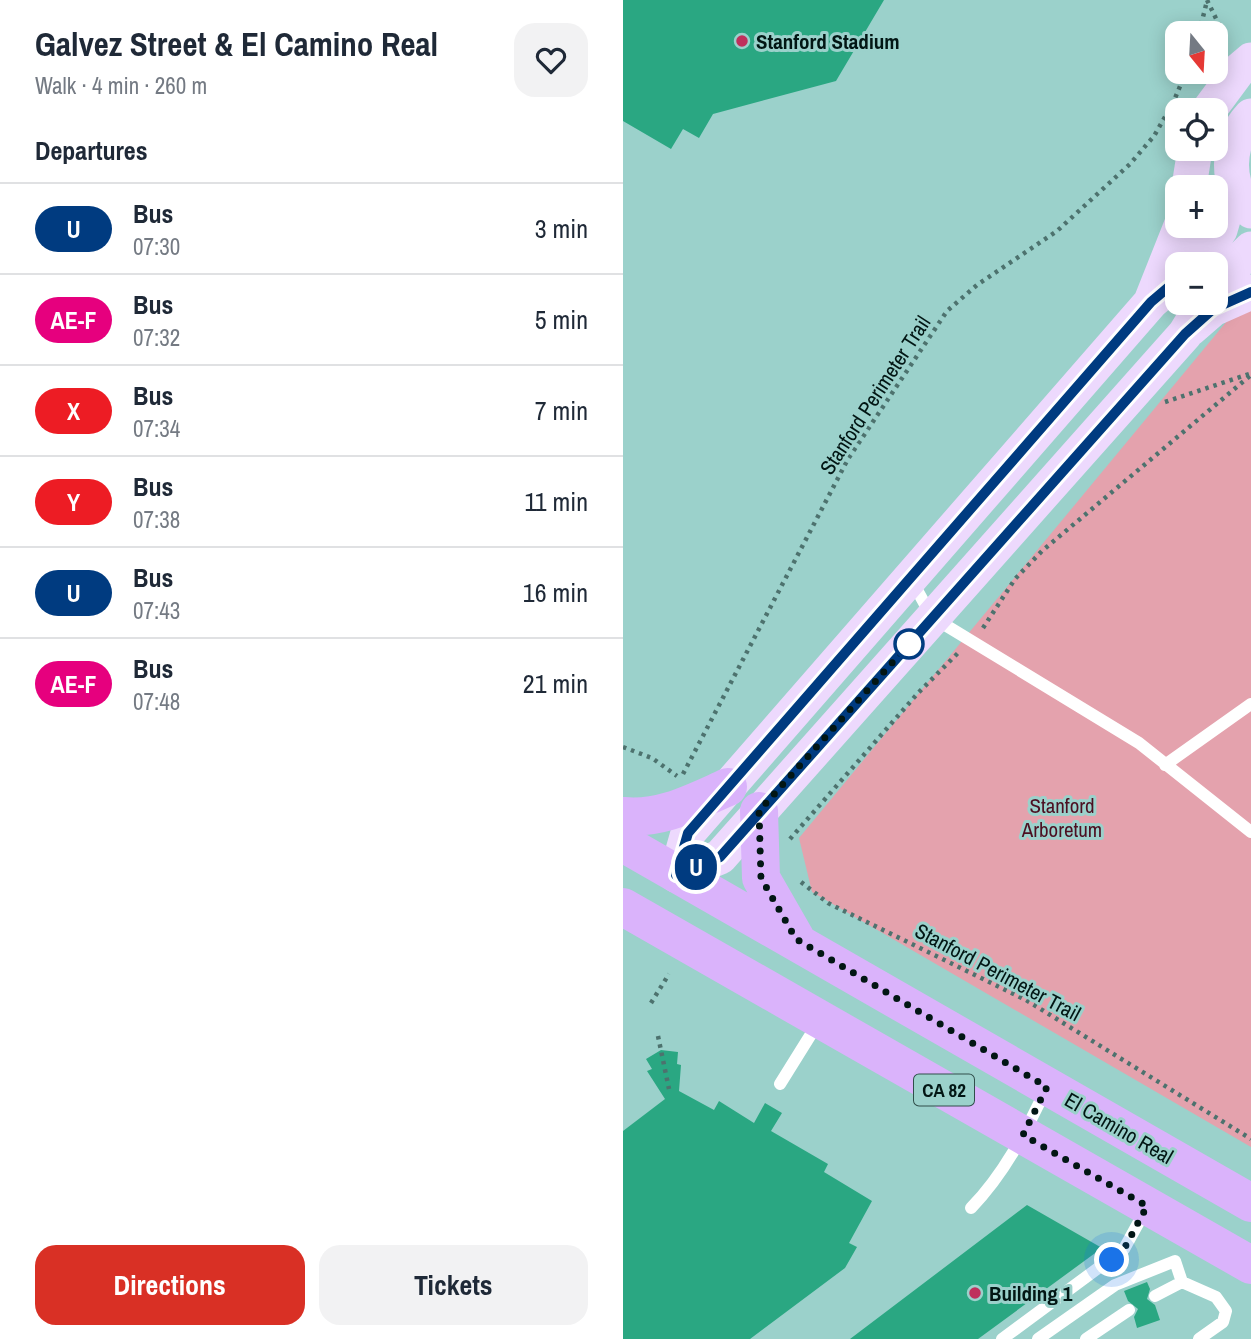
<!DOCTYPE html>
<html lang="en">
<head>
<meta charset="utf-8">
<style>
  :root { --surface:#fff; --page:#f2f2f3; --text:#1f2937; --muted:#747a83; --line:#e0e1e3; --accent:#d93025 }
  body { margin:0; font-family:"Archivo Narrow",sans-serif; background:var(--page); color:var(--text); height:100vh; display:flex; flex-direction:column; font-size:26px; white-space:nowrap }
  * { box-sizing:border-box; margin:0 }
  p { font-size:23px; color:var(--muted) }
  .icon { flex:none; width:38px; height:38px; fill:none; stroke:currentColor; stroke-width:2; stroke-linecap:round; stroke-linejoin:round }
  .map { position:relative; flex:1; overflow:hidden }
  .details { display:flex; flex-direction:column; background:var(--surface); width:623px }
  .details>* { flex:none }
  .badge { padding:0 14px; border-radius:23px; font-size:24px; line-height:46px }
  .needle { width:46px; rotate:162deg }
  .controls { position:absolute; left:542px; top:21px; display:grid; gap:14px }
  .controls a { display:grid; place-items:center; width:63px; height:63px; border-radius:14px; background:var(--surface); box-shadow:0 4px 18px #0003; font-size:35px }
  .you { position:absolute; width:35px; height:35px; margin:-18px; border:5px solid #fff; border-radius:50%; background:#1a73e8; box-shadow:0 0 0 10px #1a73e833 }
  .map>.badge { position:absolute; translate:-50% -50%; box-shadow:0 0 0 4px #fff }
  h2 { padding:0 35px; font-size:26px; line-height:63px }
  .round { display:grid; place-items:center; flex:none; width:74px; height:74px; border-radius:21px; background:var(--page) }
  .head { display:flex; align-items:center; justify-content:space-between; height:119px; padding:0 35px }
  h1 { font-size:33px; font-weight:700; line-height:52px }
  .action { display:flex; gap:14px; margin-top:auto; padding:14px 35px }
  .action a { flex:1; height:80px; border-radius:21px; background:var(--accent); color:#fff; font-size:28px; font-weight:700; line-height:80px; text-align:center }
  .action a+a { background:var(--page); color:var(--text) }
  ul { padding:0; list-style:none }
  li { display:flex; align-items:center; gap:21px; height:91px; padding:0 35px; border-top:2px solid var(--line) }
  li div { flex:1 }
  li b { display:block; font-size:26px }
  li em { font-style:normal }
  li .badge { min-width:77px; font-weight:700; text-align:center }
  main { display:flex; flex:1; min-height:0 }
  .map>svg:first-child { display:block }
  .green { fill:#e4a2ad }
  .building { fill:#2aa782 }
  .lines { fill:none; stroke-linecap:round; stroke-linejoin:round }
  .path { stroke:#4d726e; stroke-width:4.5; stroke-dasharray:3.5 5; stroke-linecap:butt }
  .lane { stroke:#fff; stroke-width:12 }
  .secondary { stroke:#edd9fd; stroke-width:35 }
  .primary { stroke:#dab3fb; stroke-width:38 }
  .line-casing { stroke:#fff; stroke-width:16 }
  .line { stroke:#003b80; stroke-width:10 }
  .walk { stroke:#021614; stroke-width:7; stroke-dasharray:0 12.6 }
  .poi-dot { fill:#bf305c; stroke:#9bd1cb; stroke-width:2.5 }
  .stop-dot { fill:#fff; stroke:#003b80; stroke-width:3.5 }
  .labels { text-anchor:middle; dominant-baseline:central; stroke-width:6; stroke-linejoin:round; paint-order:stroke }
  .shield { fill:#9bd1cb; stroke:#304e4b; stroke-width:2 }
  .shield-label { font-size:19px; font-weight:bold; fill:#021614 }
  .poi-label { font-size:21px; font-weight:bold; fill:#021614; stroke:#9bd1cb; text-anchor:start }
  .street-label { font-size:21px; fill:#021614; stroke:#9bd1cb }
  .park-label { font-size:21px; fill:#4c0f21; stroke:#9bd1cb }
</style>
</head>
<body>
<main>
<section class="details">
<div class="head"><div><h1>Galvez Street &amp; El Camino Real</h1><p>Walk · 4 min · 260 m</p></div><a class="round"><svg class="icon" aria-label="heart" viewBox="0 0 24 24"><path d="M12 20l-8-8c-3-5 5-10 8-4 3-6 11-1 8 4z"/></svg></a></div>
<h2>Departures</h2>
<ul>
<li><span class="badge" style="background:#003b80;color:#fff">U</span><div><b>Bus</b><p>07:30</p></div><em>3 min</em></li>
<li><span class="badge" style="background:#e6007e;color:#fff">AE-F</span><div><b>Bus</b><p>07:32</p></div><em>5 min</em></li>
<li><span class="badge" style="background:#ed1c24;color:#fff">X</span><div><b>Bus</b><p>07:34</p></div><em>7 min</em></li>
<li><span class="badge" style="background:#ed1c24;color:#fff">Y</span><div><b>Bus</b><p>07:38</p></div><em>11 min</em></li>
<li><span class="badge" style="background:#003b80;color:#fff">U</span><div><b>Bus</b><p>07:43</p></div><em>16 min</em></li>
<li><span class="badge" style="background:#e6007e;color:#fff">AE-F</span><div><b>Bus</b><p>07:48</p></div><em>21 min</em></li>
</ul>
<div class="action"><a>Directions</a><a>Tickets</a></div>
</section>
<div class="map">
<svg width="628" height="1339" viewBox="0 0 628 1339">
  <rect width="100%" height="100%" fill="#9bd1cb"/>
  <path class="green" d="M628 292V1147L189 892 176 838Z"/>
  <path class="building" d="M0 0H261L213 81 90 114 76 138 60 129 48 149 0 121Z
    M38 1050 55 1052 54 1064 58 1065 56 1091 91 1110 96 1101 131 1123 142 1103 159 1113 148 1131 205 1164 201 1172 249 1201 226 1243 234 1247 222 1268 127 1339H0V1131L42 1099 24 1071 29 1069 23 1059Z
    M404 1205 479 1248 355 1339H227Z
    M524 1282 527 1289 524 1299 532 1305 537 1320 514 1328 511 1317 515 1309 505 1301 501 1291Z"/>
  <g class="lines">
    <path class="path" d="M584 0 603 39
      M576 33 584 1
      M542 402 626 374
      M360 628 392 579 419 551 628 375
      M0 747 29 758 54 776
      M60 774 225 459 324 311 354 285 434 231 507 164 531 136 550 103 563 72
      M167 839 295 693 337 651
      M178 882 205 903 403 1000 628 1139
      M28 1003 46 974
      M35 1036 46 1089"/>
    <path class="lane" d="M289 581 309 617 516 743 628 832
      M542 765 628 704
      M157 1084 195 1023
      M348 1208C381 1174 402 1133 422 1091
      M532 1296 559 1282 593 1297 603 1311 600 1322 576 1339
      M379 1339 501 1249 523 1209
      M415 1339 492 1285 552 1261 559 1282
      M463 1339 506 1310"/>
    <path class="secondary" d="M586 110 615 71 628 60
      M628 116C603 143 601 185 628 211
      M566 187 572 149
      M572 264 597 230 610 185
      M593 283 628 249
      M529 299 558 226
      M567 329 590 309 628 292
      M53 875 65 833 528 302 555 279
      M53 875 97 857 562 334 581 303"/>
    <path class="primary" d="M136 811 138 878 173 939
      M0 816C38 820 71 802 105 787
      M0 843 628 1203
      M0 907 628 1265"/>
  </g>
  <g class="lines">
    <g class="line-casing">
      <path id="line" d="M555 279 528 302 65 833 53 875 97 857 562 334 590 309 628 292"/>
    </g>
    <use href="#line" class="line"/>
    <path class="walk" d="M286 644 136 811 138 878 173 939 424 1087 400 1135 524 1206 501 1249 489 1260"/>
  </g>
  <g class="poi-dot">
    <circle cx="119" cy="41" r="7"/>
    <circle cx="352" cy="1293" r="7"/>
  </g>
  <circle class="stop-dot" cx="286" cy="644" r="14"/>
  <g class="labels">
    <rect class="shield" x="291" y="1074.5" width="60" height="31" rx="5"/>
    <g class="shield-label">
      <text x="321" y="1090">CA 82</text>
    </g>
    <g class="poi-label">
      <text x="133" y="41">Stanford Stadium</text>
      <text x="366" y="1293">Building 1</text>
    </g>
    <g class="street-label">
      <text transform="translate(252 395) rotate(-57)">Stanford Perimeter Trail</text>
      <text transform="translate(375 972) rotate(28)">Stanford Perimeter Trail</text>
      <text transform="translate(496 1128) rotate(30)">El Camino Real</text>
    </g>
    <g class="park-label">
      <text x="439" y="805">Stanford<tspan x="439" dy="24">Arboretum</tspan></text>
    </g>
  </g>
</svg>
<div class="controls">
<a><svg class="needle" viewBox="-14 -14 28 28"><path d="M0-13l5 13h-10z" fill="#e53935"/><path d="M0 13l5-13h-10z" fill="#747a83"/></svg></a>
<a><svg class="icon" aria-label="locate" viewBox="0 0 24 24"><circle cx="12" cy="12" r="6"/><path d="M12 2v4M12 18v4M2 12h4M18 12h4"/></svg></a>
<a>+</a>
<a>−</a>
</div>
<div class="you" style="left:489px;top:1260px"></div>
<b class="badge" style="left:73px;top:867px;background:#003b80;color:#fff">U</b>
</div>
</main>
</body>
</html>
